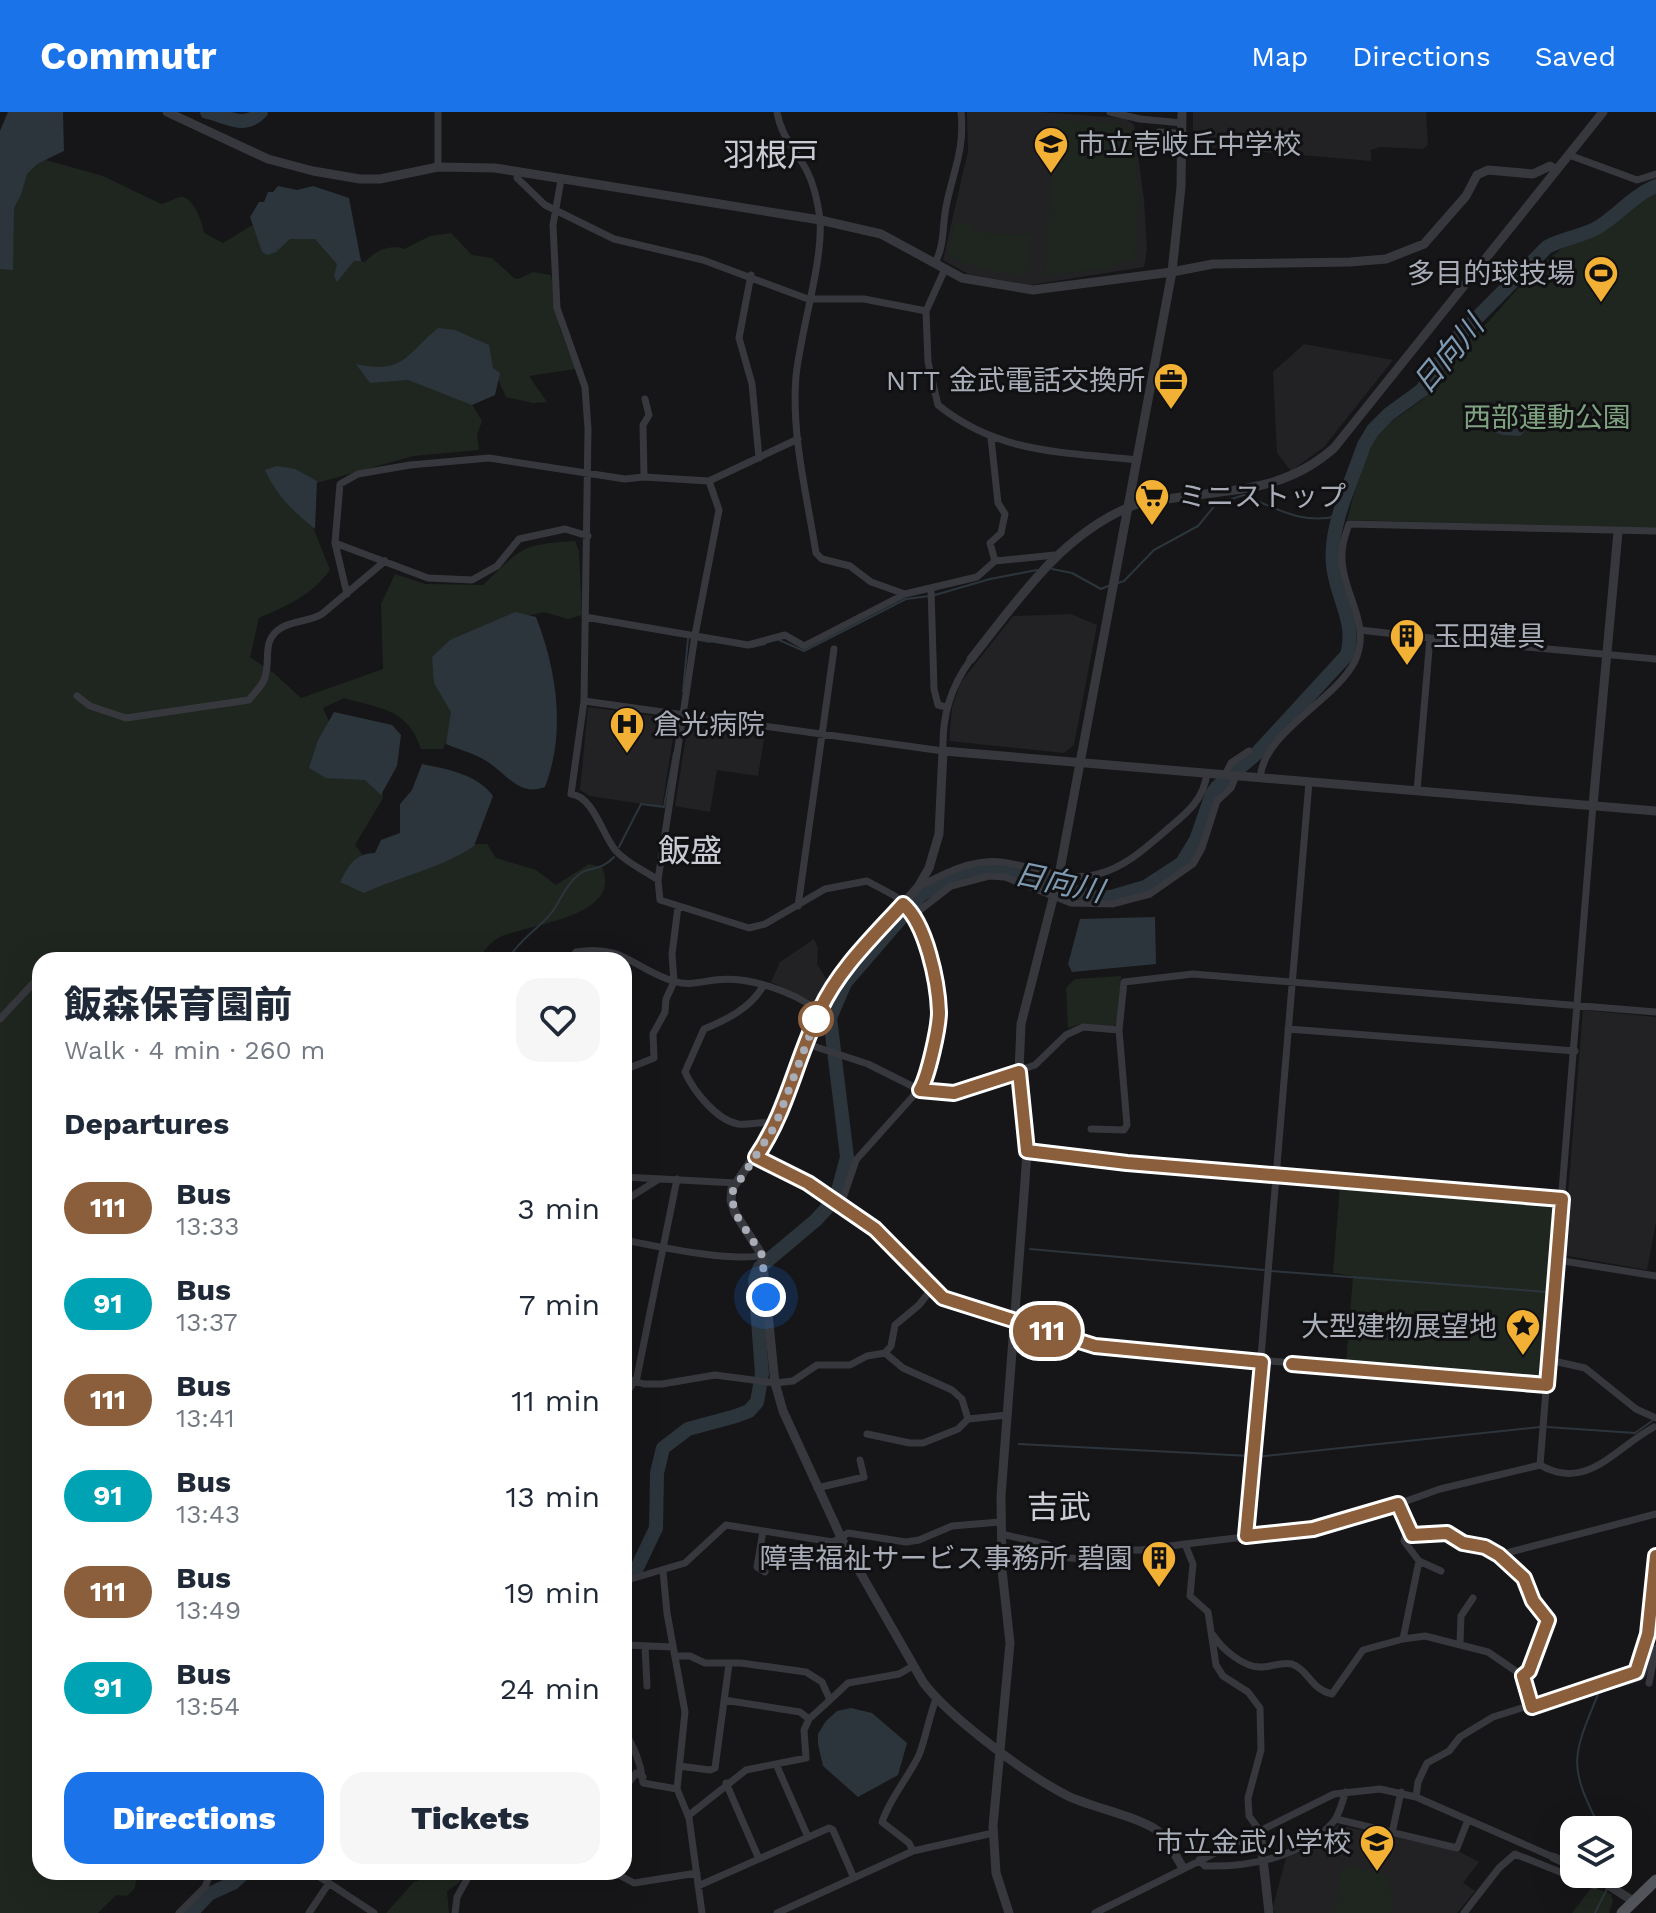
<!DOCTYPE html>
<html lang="en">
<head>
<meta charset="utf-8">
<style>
  :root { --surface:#fff; --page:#f6f6f7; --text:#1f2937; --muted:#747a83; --accent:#1a73e8 }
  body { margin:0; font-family:"Work Sans","Noto Sans JP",sans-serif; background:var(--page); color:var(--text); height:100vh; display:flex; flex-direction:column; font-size:30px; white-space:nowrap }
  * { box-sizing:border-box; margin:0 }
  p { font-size:26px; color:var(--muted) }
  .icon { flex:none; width:44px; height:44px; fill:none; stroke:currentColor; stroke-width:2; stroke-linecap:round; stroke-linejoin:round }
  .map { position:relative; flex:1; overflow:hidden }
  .details { position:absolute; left:32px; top:840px; width:600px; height:928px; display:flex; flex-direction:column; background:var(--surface); border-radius:24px; box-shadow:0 8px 32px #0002 }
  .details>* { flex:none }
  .badge { padding:0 16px; border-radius:26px; font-size:28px; line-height:52px }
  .fabs { position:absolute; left:1560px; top:1704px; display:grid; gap:16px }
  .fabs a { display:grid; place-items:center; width:72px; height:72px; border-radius:16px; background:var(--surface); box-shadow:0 8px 32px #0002; font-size:40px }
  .you { position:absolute; width:40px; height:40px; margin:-20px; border:6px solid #fff; border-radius:50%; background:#1a73e8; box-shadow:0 0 0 12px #1a73e833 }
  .map>.badge { position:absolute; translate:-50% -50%; box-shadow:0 0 0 4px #fff }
  h2 { padding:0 32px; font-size:30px; line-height:72px }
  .round { display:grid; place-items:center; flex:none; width:84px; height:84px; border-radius:24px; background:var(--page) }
  .headline { display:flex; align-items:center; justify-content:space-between; height:136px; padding:0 32px }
  h1 { font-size:38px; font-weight:800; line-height:60px }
  .cta { display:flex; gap:16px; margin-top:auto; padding:16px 32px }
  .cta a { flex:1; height:92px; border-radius:24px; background:var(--accent); color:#fff; font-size:32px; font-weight:800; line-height:92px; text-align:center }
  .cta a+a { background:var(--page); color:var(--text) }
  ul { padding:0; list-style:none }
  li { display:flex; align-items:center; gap:24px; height:96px; padding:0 32px }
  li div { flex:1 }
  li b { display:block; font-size:30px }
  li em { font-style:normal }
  li .badge { min-width:88px; font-weight:700; text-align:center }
  header { display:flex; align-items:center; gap:48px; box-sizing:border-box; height:112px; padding:0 40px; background:var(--accent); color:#fff }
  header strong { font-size:38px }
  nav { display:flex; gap:44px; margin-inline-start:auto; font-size:28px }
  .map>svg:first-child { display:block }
  .built { fill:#222225 }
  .green { fill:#1e261f }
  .water { fill:#2c353c }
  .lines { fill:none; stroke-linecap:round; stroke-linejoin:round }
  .stream { stroke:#2c353c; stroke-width:2 }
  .river { stroke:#2c353c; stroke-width:14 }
  .minor { stroke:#37383d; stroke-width:7 }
  .tertiary { stroke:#37383d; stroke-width:9 }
  .primary { stroke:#53555c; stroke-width:11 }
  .line-casing { stroke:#fff; stroke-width:18 }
  .line { stroke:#8b5e3c; stroke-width:12 }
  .walk { stroke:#a8adb8; stroke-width:8; stroke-dasharray:0 14.4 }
  .stop-dot { fill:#fff; stroke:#8b5e3c; stroke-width:4 }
  .labels { text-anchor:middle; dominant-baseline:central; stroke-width:6; stroke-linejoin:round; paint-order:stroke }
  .poi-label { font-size:28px; fill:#a8adb8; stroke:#111113; text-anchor:end }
  .park-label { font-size:28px; fill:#7fa381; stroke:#111113 }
  .water-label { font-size:30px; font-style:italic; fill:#7f9bb3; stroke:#111113 }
  .quarter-label { font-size:32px; fill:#c9ccd4; stroke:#111113 }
</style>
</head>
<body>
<header>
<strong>Commutr</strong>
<nav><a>Map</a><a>Directions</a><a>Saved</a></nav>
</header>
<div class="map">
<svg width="1656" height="1801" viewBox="0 0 1656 1801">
  <rect width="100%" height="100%" fill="#161618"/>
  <path class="built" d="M967 0H1037L1125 6 1134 13 1144 88 1147 137 1144 155 1030 173 968 162 943 148 968 39Z
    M1193 0H1426L1428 33 1423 37 1380 35 1371 38V49L1193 34Z
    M1304 232 1393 248 1324 335 1291 359 1277 341 1273 260Z
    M1071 502 1097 513 1074 633 1064 641 949 629 952 595 961 570 1013 504Z
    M588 595 676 607 662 695 590 684 580 678Z
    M691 609 765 621 758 664 717 658 710 700 675 694 688 612Z
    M814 827 818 836 817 852 830 873 818 892 771 870 780 850Z
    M1583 898 1656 905V1110L1647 1158 1563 1143Z
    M1338 1713 1458 1739 1479 1750 1463 1771 1475 1779 1457 1801H1275L1273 1795 1286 1746 1318 1731Z"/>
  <path class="green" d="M1055 7 1123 13 1133 21 1139 88 1134 148 1113 150V156L1045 163Z
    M39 46 103 64 161 92C167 91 175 86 180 85 193 83 203 111 204 121L223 131 254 112 294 123 311 122 353 147 365 150C375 139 390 132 404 137L430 124 451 121 472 143 492 146 514 166 518 167 533 160 551 163 560 216 575 257 529 264 547 290 533 291 506 285 496 263 470 289 482 309 477 323 479 338 413 344 310 373 311 410 330 458C311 484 288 493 259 506L250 545 275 562 301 586 383 557 381 492 395 462 425 472 483 473C521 437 520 432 575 429L579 439 582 503 568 507 544 500 520 506 457 604 443 637H421C407 596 381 597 344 586L323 596C335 626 356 657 382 675L383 686 355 733 372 755 457 732H487L496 746 536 758 556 773 589 752 602 755C624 805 528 812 500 825 490 830 484 839 478 848H40V1760H137L135 1776 127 1784 116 1783 98 1801H0V151L10 85 29 50Z
    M1656 82V416L1347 408 1363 348 1377 320 1423 287 1452 244 1489 209 1535 157 1564 135 1607 118 1638 92Z
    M954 111 972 112V118L985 119 986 121 1030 123V156H1025V163C997 162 973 155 948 143Z
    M1121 864 1117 911 1113 915 1080 912 1068 916 1066 876 1075 867Z
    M1340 1072 1556 1089 1558 1093 1544 1264 1539 1268 1346 1252 1353 1164 1333 1161Z
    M1342 1754 1389 1763 1393 1795 1390 1801H1335Z
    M425 1760H465L459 1771 447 1779 449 1801H386L414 1770 428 1765Z
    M1592 1775 1611 1782 1613 1789 1609 1801H1572Z"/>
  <path class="water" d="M8 0H63L64 39 37 52 27 62 21 83 14 96 13 158 0 157V19Z
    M278 74 297 78 313 74 349 86 361 149H354L337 170 334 164 337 152 315 127H290L276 140 268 143 262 140 250 105 259 90H264L268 80H273Z
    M438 216 455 218 489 233 493 256 500 261 495 283 472 293 408 268 370 271 356 252C404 263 406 242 438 216Z
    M1507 295 1526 298 1531 313 1520 324 1503 323 1483 316 1487 309 1499 310Z
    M277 354 295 357 317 369 315 417C294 400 276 383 265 358Z
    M515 500 536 505C557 559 566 620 545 675 517 686 504 657 481 646 470 640 457 637 446 632L451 600 434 571 432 545 450 528Z
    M334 600 392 613 401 623 397 654 381 683 365 668 326 666 309 656 318 628Z
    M422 652C447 657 477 662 493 684L474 734C439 757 401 764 364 781L340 770C349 753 354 742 375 741L381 728 400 721V692L412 678Z
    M1155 805 1156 852 1072 860 1068 852 1080 807Z
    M851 1596 872 1601 907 1631 898 1663 858 1685 823 1654 818 1632V1622L826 1609 837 1599Z"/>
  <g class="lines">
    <path class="stream" d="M1052 457 1072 461 1101 477 1108 474
      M1118 471 1124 469 1154 438 1198 414 1216 392 1244 383C1277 397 1304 414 1341 403
      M935 483 990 467 1037 458
      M699 528 710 530
      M779 528 804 539 906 487 929 484
      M752 535 765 532
      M683 579 688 527
      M619 735 641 692 664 695 674 641
      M513 840C526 822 542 814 552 800 561 788 565 774 577 764 589 753 599 761 614 745
      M1030 1137 1264 1158
      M1271 1159 1548 1180
      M1547 1315 1635 1321 1652 1309
      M1019 1332 1250 1344
      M1256 1345 1540 1315
      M1601 1718C1568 1653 1571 1647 1599 1580 1608 1576 1638 1571 1643 1566 1649 1562 1654 1526 1656 1516
      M1609 1771 1612 1762
      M1595 1801 1607 1777"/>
    <path class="river" d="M207 0C227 4 244 18 261 0
      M624 1461 636 1458 656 1416 657 1361 663 1336 688 1317 736 1304 749 1299 757 1290 762 1262 755 1168 760 1155 816 1108 836 1086 847 1045 830 906 845 871 921 783 962 760 993 755 1094 785H1111L1145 775 1182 751 1196 728 1212 682 1217 675 1256 642 1347 543C1357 509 1335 484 1333 452 1329 414 1352 369 1364 333L1373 318 1389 302 1422 278 1451 232 1547 135C1563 126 1585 124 1600 114 1620 101 1633 84 1656 74
      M191 1801 209 1782 233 1771 245 1760"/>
    <path class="minor" d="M438 0V55
      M777 0C781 25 796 38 807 59 814 73 818 91 820 107 823 151 801 217 796 264 791 322 807 384 816 441L822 447 850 454 871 470 905 482 977 465 995 449 1055 443
      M1110 0 1140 7 1182 11
      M1182 35 1159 33V20L1182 21
      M1569 43 1637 68 1656 62
      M518 60 517 66 545 93 614 127 703 148 808 187H864L926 199
      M561 68 553 113 557 196 585 275 588 317 584 589 571 682C594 685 602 723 616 739 627 751 645 759 658 768
      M935 151C945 132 942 115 946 95 953 59 965 38 961 0
      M945 157 926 199 928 250 938 293C999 342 1063 340 1137 348
      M751 163 739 226 752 272 759 346
      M991 326 998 391 1005 402 1001 421 990 431 995 449
      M644 365 643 313 649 303 645 287
      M709 369 719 398 695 523 658 768 660 788 749 816 765 812 825 777 867 769 895 784 915 802
      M335 431 428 466 472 468 497 454 519 427 565 417 588 424
      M931 477 934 577 938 593 946 595
      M347 482 335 431 340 372 358 362 410 353 489 346 625 367 644 365 709 369 798 327
      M585 505 748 533 785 523 804 534 905 482
      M1360 518 1430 526
      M77 584 90 594 126 606 249 588C253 582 261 575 264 568 272 549 260 529 281 516 294 508 309 510 322 502L385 449
      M584 589 943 639C942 604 950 576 971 547
      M1225 663 1231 651 1249 639
      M1260 666C1264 619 1335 589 1355 549 1372 513 1343 482 1342 448 1341 435 1345 424 1349 412L1656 419
      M1417 679 1430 526 1656 547
      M920 774C945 761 972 747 1001 750 1034 754 1066 771 1098 762 1126 755 1148 734 1170 715 1188 700 1204 687 1207 661
      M798 794 834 537
      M570 848 576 840C624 832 632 856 673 869 688 874 700 870 715 868 749 864 792 879 819 899
      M763 874C751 896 726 908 704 917L685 960C693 978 716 1008 738 1012 752 1014 762 1007 775 1014
      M0 907 40 864
      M1288 917 1575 939
      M807 932 868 952 920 978 954 981 1035 953 1066 923 1083 915 1119 918
      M624 958 654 946 653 922 665 900 666 887 674 870 672 842 678 795
      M1091 1017 1124 1018 1127 1013 1119 918 1124 870 1193 862 1656 900
      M1027 1039 1127 1051 1562 1087
      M756 1045 808 1071 875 1117 943 1186 1095 1234 1547 1273
      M624 1065 736 1071
      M624 1089 659 1067
      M840 1095 856 1048 924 972 939 903 929 842 915 802 951 774 989 764 1005 765 1071 791 1112 792 1150 782 1193 752 1202 736 1217 689 1231 676 1236 664
      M624 1128C655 1134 734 1151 762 1143
      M1557 1148 1656 1164
      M885 1241 903 1256 952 1278 962 1287 968 1307
      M1549 1248 1585 1256 1636 1297 1656 1306
      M624 1266 644 1272H662L715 1263 775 1271 793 1269 817 1253H850L867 1244 885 1241 891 1234 895 1213 919 1193 933 1175
      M624 1285 637 1265 677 1067
      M867 1322 910 1331H923L958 1317 968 1307 1007 1303
      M1540 1353 1593 693
      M817 1376 864 1365 860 1348
      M1398 1392 1440 1377 1540 1353C1587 1380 1615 1336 1654 1315
      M1408 1416 1412 1423 1447 1421 1463 1431 1485 1435 1499 1443
      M763 1419 757 1455 765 1460
      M1001 1422 1046 1432 1069 1446 1087 1447 1105 1438H1141L1185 1432
      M1246 1424 1309 670
      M1419 1449 1441 1459
      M663 1459 667 1501 685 1600 677 1677 689 1706 702 1801
      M624 1469 685 1451 726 1413 833 1430 848 1421 906 1430 919 1428 952 1414 1000 1410
      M1213 1523C1222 1537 1243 1555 1260 1555 1271 1556 1280 1549 1292 1552 1309 1558 1310 1577 1332 1582L1363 1538 1403 1527
      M1460 1532 1461 1504 1473 1486
      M645 1534 647 1574
      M675 1544H690L705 1551H741L806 1560 822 1570 830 1588 848 1571 899 1562 913 1554
      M624 1564 625 1536 627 1533 673 1535
      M1523 1564 1529 1559 1548 1508 1533 1489 1524 1466 1499 1443 1656 1402
      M1649 1571 1656 1536
      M724 1588 800 1600 809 1607 830 1588
      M624 1618C634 1636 641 1650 643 1671L677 1677
      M776 1652 808 1725
      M679 1654 710 1658 715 1656 729 1552
      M726 1671 759 1747
      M624 1677 636 1661 643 1665
      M1416 1685 1418 1670 1427 1651 1449 1639 1460 1625 1493 1605 1636 1560 1650 1508 1656 1444
      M688 1704 746 1658 806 1646 804 1618 809 1607
      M1336 1707 1457 1736 1468 1708
      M1260 1719 1249 1704 1248 1686 1261 1638 1260 1596 1248 1580 1223 1564 1216 1553 1208 1500 1190 1484 1193 1452 1185 1432 1313 1417 1398 1392 1408 1416 1404 1429 1419 1449 1403 1527 1425 1524 1488 1540 1523 1564 1532 1595
      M1392 1721 1401 1680
      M913 1739 993 1721
      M1199 1748 1205 1754C1250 1755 1304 1745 1334 1709 1340 1701 1342 1689 1346 1680
      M312 1760 374 1801
      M593 1760 615 1761 634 1771 697 1761
      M698 1774 829 1716 833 1718 854 1766
      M179 1801 205 1775 211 1760
      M309 1801 329 1771
      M455 1801 457 1785 471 1760
      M777 1801 913 1739 909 1731 882 1710C890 1686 908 1666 919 1643 926 1625 929 1605 936 1587
      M1095 1801 1334 1682 1380 1677 1416 1685 1553 1745
      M1464 1801 1499 1756 1515 1742 1595 1774 1601 1766"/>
    <path class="tertiary" d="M167 0 268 47 313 59 360 67H380L438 55 495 56 820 108 881 122 962 166 1033 178 1172 160 1213 152 1350 150 1386 147 1424 132 1466 84 1477 63 1488 58 1533 62 1550 54 1556 58
      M971 547C1017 490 1057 427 1127 396 1141 389 1159 388 1174 386 1236 377 1285 379 1334 336L1603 0
      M1593 693 1618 420
      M1260 1719 1269 1801
      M1553 1745 1574 1755
      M1183 1756C1176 1745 1169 1729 1159 1720 1144 1706 1090 1695 1068 1684 1028 1664 949 1605 923 1570L845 1434 783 1299 775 1271 762 1143 735 1101 731 1088 732 1077 775 1014 819 899 837 867 918 775 929 756 939 722 943 639 1656 699
      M1591 1762 1633 1789
      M1009 1801 996 1761 993 1714 1010 1531 1002 1458 1001 1384 1025 1069 1027 1039 1019 960 1021 912 1059 763 1172 160 1181 75 1182 0"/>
    <path class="primary" d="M1622 1801 1656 1768"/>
  </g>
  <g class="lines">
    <g class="line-casing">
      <path id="line" d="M1292 1252 1547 1273 1562 1087 1127 1051 1027 1039 1019 960 954 981 920 978C928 965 939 916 939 900 938 870 926 811 903 792 873 825 839 857 820 898 796 947 787 1000 756 1045L808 1071 875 1117 943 1186 1095 1234 1262 1250 1246 1424 1313 1417 1398 1392 1412 1423 1447 1421 1463 1431 1485 1435 1499 1443 1524 1466 1533 1489 1548 1508 1529 1559 1523 1564 1532 1595 1636 1560 1648 1522 1656 1444"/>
    </g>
    <use href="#line" class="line"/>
    <path class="walk" d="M766 1185 762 1143 735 1101 731 1082 775 1014 816 907"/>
  </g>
  <defs>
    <g id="school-pin" transform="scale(1.8)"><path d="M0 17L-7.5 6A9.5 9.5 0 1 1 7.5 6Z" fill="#f2b134" stroke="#111113"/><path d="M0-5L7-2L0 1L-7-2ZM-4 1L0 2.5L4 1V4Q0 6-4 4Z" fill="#111"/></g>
    <g id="stadium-pin" transform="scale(1.8)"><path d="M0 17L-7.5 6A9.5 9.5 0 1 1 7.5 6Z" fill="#f2b134" stroke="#111113"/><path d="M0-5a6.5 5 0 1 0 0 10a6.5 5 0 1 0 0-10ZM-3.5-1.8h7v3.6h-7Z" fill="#111"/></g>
    <g id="office-pin" transform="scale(1.8)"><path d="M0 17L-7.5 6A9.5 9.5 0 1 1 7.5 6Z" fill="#f2b134" stroke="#111113"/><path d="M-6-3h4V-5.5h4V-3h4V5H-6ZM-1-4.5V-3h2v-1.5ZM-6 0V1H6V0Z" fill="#111"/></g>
    <g id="supermarket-pin" transform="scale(1.8)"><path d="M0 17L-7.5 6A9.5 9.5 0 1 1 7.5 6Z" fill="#f2b134" stroke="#111113"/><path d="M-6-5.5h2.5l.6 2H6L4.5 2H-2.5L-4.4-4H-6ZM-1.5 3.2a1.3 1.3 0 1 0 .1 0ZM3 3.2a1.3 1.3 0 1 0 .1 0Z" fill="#111"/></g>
    <g id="building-pin" transform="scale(1.8)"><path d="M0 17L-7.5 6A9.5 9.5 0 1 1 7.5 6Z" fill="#f2b134" stroke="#111113"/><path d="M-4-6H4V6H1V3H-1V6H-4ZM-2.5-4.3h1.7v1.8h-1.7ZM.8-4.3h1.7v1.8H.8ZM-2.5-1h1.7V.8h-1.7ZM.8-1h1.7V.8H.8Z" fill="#111"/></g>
    <g id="hospital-pin" transform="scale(1.8)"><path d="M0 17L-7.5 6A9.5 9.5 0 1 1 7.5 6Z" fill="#f2b134" stroke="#111113"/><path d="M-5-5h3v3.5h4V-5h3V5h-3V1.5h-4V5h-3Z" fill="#111"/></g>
    <g id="sight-pin" transform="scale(1.8)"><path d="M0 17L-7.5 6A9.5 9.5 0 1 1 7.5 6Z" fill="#f2b134" stroke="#111113"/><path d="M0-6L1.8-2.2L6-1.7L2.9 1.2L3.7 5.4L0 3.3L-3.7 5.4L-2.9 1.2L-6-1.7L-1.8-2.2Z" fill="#111"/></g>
  </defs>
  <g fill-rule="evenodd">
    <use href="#school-pin" x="1051" y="32"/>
    <use href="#stadium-pin" x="1601" y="161"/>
    <use href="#office-pin" x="1171" y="268"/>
    <use href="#supermarket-pin" x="1152" y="384"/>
    <use href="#building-pin" x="1407" y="524"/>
    <use href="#hospital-pin" x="627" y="612"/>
    <use href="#sight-pin" x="1523" y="1214"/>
    <use href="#building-pin" x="1159" y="1446"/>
    <use href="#school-pin" x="1377" y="1730"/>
  </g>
  <circle class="stop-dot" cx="816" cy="907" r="16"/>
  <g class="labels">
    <g class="poi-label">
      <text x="1077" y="32" text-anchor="start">市立壱岐丘中学校</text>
      <text x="1575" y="161">多目的球技場</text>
      <text x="1145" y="268">NTT 金武電話交換所</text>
      <text x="1178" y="384" text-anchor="start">ミニストップ</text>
      <text x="1433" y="524" text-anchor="start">玉田建具</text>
      <text x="653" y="612" text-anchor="start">倉光病院</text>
      <text x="1497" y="1214">大型建物展望地</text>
      <text x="1133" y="1446">障害福祉サービス事務所 碧園</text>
      <text x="1351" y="1730">市立金武小学校</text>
    </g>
    <g class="park-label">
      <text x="1547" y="305">西部運動公園</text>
    </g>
    <g class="water-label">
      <text transform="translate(1448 242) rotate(-50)">日向川</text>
      <text transform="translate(1059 770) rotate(12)">日向川</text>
    </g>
    <g class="quarter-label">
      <text x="771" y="43">羽根戸</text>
      <text x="690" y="739">飯盛</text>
      <text x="1059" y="1395">吉武</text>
    </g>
  </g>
</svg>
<div class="fabs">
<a><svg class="icon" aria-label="layers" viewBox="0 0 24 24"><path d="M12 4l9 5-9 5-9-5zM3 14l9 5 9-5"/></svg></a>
</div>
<div class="you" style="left:766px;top:1185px"></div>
<b class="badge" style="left:1047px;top:1219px;background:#8b5e3c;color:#fff">111</b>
<section class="details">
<div class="headline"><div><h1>飯森保育園前</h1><p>Walk · 4 min · 260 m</p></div><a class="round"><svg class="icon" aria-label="heart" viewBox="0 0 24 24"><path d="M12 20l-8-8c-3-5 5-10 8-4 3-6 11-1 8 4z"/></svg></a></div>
<h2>Departures</h2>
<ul>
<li><span class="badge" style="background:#8b5e3c;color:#fff">111</span><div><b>Bus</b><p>13:33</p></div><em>3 min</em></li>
<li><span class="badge" style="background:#00a3b4;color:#fff">91</span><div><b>Bus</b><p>13:37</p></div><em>7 min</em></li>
<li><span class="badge" style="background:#8b5e3c;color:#fff">111</span><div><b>Bus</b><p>13:41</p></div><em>11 min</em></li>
<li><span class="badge" style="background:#00a3b4;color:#fff">91</span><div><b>Bus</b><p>13:43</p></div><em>13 min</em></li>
<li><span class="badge" style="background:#8b5e3c;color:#fff">111</span><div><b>Bus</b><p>13:49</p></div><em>19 min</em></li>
<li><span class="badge" style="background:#00a3b4;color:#fff">91</span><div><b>Bus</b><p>13:54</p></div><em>24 min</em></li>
</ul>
<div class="cta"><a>Directions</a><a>Tickets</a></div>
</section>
</div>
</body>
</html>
